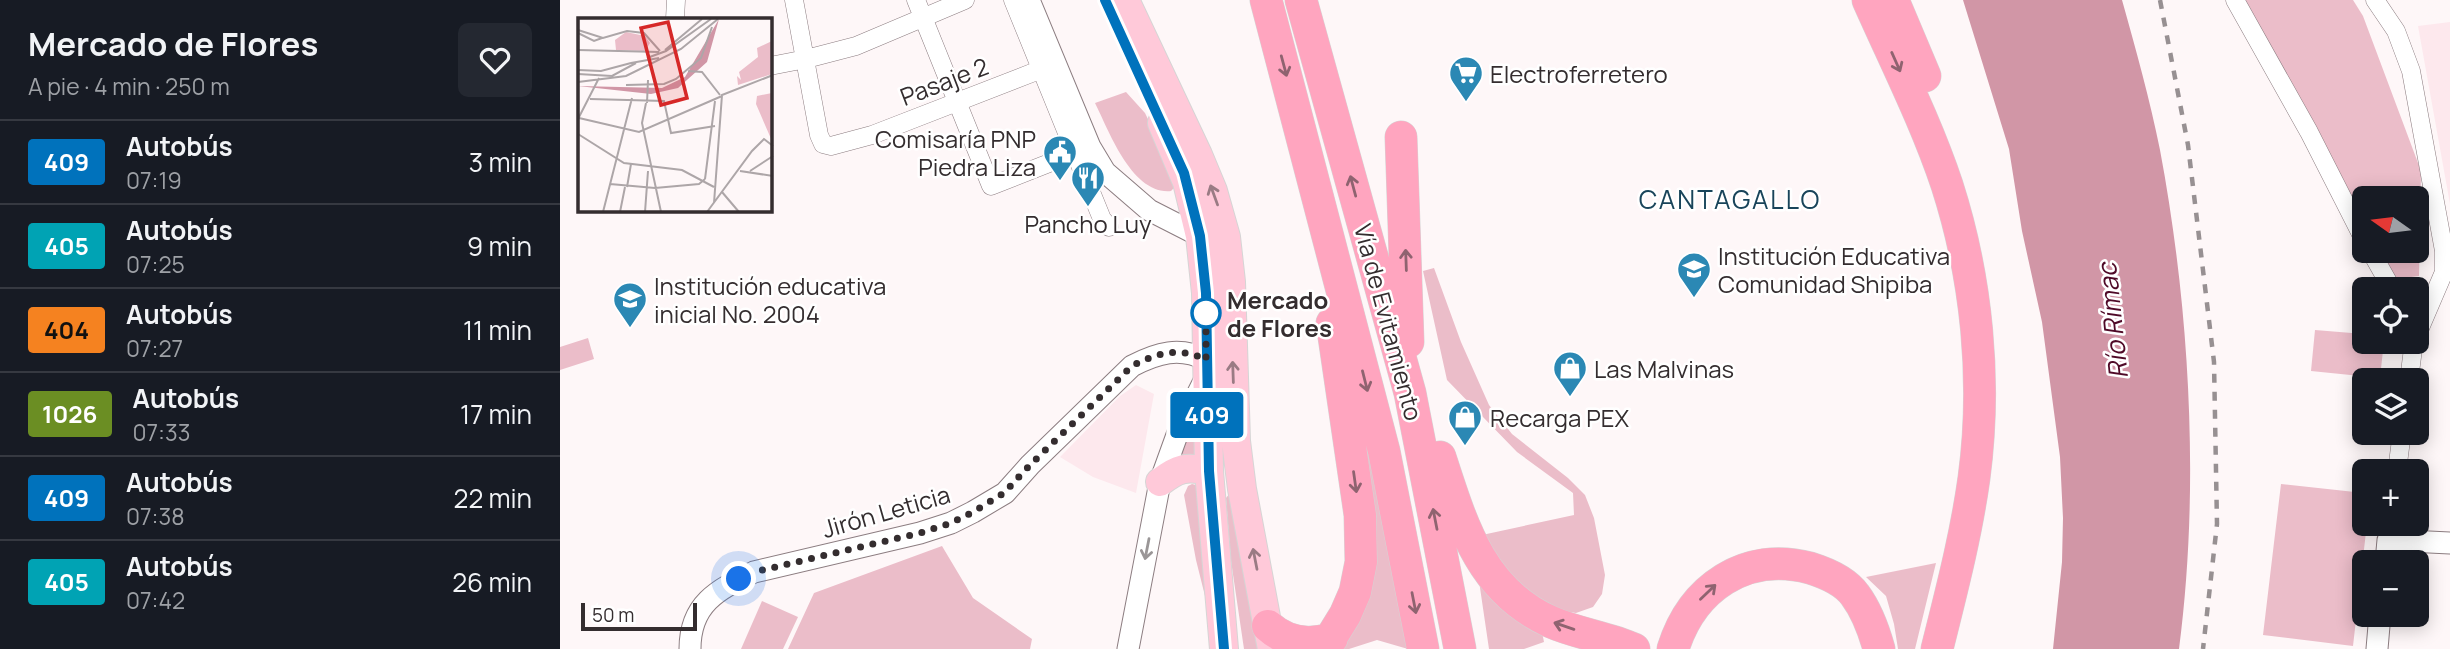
<!DOCTYPE html>
<html lang="es">
<head>
<meta charset="utf-8">
<style>
  :root { --surface:#171b24; --page:#242831; --text:#f1f3f6; --muted:#9ea1a6; --line:#363941 }
  body { margin:0; font-family:Manrope,sans-serif; background:var(--page); color:var(--text); height:100vh; display:flex; flex-direction:column; font-size:26px; white-space:nowrap }
  * { box-sizing:border-box; margin:0 }
  p { font-size:23px; color:var(--muted) }
  .icon { flex:none; width:38px; height:38px; fill:none; stroke:currentColor; stroke-width:2; stroke-linecap:round; stroke-linejoin:round }
  .map { position:relative; flex:1; overflow:hidden }
  .sheet { display:flex; flex-direction:column; background:var(--surface); width:560px }
  .sheet>* { flex:none }
  .badge { padding:0 14px; border-radius:5px; font-size:24px; line-height:46px }
  .needle { width:46px; rotate:284deg }
  .controls { position:absolute; left:1792px; top:186px; display:grid; gap:14px }
  .controls a { display:grid; place-items:center; width:77px; height:77px; border-radius:10px; background:var(--surface); box-shadow:0 4px 18px #0003; font-size:35px }
  .scale { position:absolute; left:21px; bottom:18px; width:116px; box-sizing:border-box; padding-left:7px; border:4px solid #342d2f; border-top:0; font-size:19px; line-height:24px; white-space:nowrap; color:#342d2f; -webkit-text-stroke:5px #fff; paint-order:stroke }
  .you { position:absolute; width:35px; height:35px; margin:-18px; border:5px solid #fff; border-radius:50%; background:#1a73e8; box-shadow:0 0 0 10px #1a73e833 }
  .map>.badge { position:absolute; translate:-50% -50%; box-shadow:0 0 0 4px #fff }
  .round { display:grid; place-items:center; flex:none; width:74px; height:74px; border-radius:10px; background:var(--page) }
  .head { display:flex; align-items:center; justify-content:space-between; height:119px; padding:0 28px }
  h1 { font-size:33px; font-weight:700; line-height:52px }
  ul { padding:0; list-style:none }
  li { display:flex; align-items:center; gap:21px; height:84px; padding:0 28px; border-top:2px solid var(--line) }
  li div { flex:1 }
  li b { display:block; font-size:26px }
  li em { font-style:normal }
  li .badge { min-width:77px; font-weight:700; text-align:center }
  main { display:flex; flex:1; min-height:0 }
  .map>svg:first-child { display:block }
  .built { fill:#fde8ed }
  .green { fill:#ebbdc9 }
  .water { fill:#d196a6 }
  .lines { fill:none; stroke-linecap:round; stroke-linejoin:round }
  .minor-casing { stroke:#8c7d81; stroke-width:19 }
  .tertiary-casing { stroke:#8c7d81; stroke-width:23 }
  .primary-casing { stroke:#d6d5d5; stroke-width:30 }
  .motorway-casing { stroke:#d6d5d5; stroke-width:33 }
  .minor { stroke:#fff; stroke-width:18 }
  .tertiary { stroke:#fff; stroke-width:21 }
  .primary { stroke:#ffc9d9; stroke-width:28 }
  .motorway { stroke:#ffa5bf; stroke-width:32 }
  .rail { stroke:#979092; stroke-width:4.5; stroke-dasharray:9 9; stroke-linecap:butt }
  .oneway { stroke:#8f6370 }
  .oneway2 { stroke:#9a7b84 }
  .oneway3 { stroke:#9a9697 }
  .line-casing { stroke:#fff; stroke-width:16 }
  .line { stroke:#0072bc; stroke-width:10 }
  .walk { stroke:#342d2f; stroke-width:7; stroke-dasharray:0 12.6 }
  .stop-dot { fill:#fff; stroke:#0072bc; stroke-width:3.5 }
  .labels { text-anchor:middle; dominant-baseline:central; stroke-width:5; stroke-linejoin:round; paint-order:stroke }
  .poi-label { font-size:24px; fill:#342d2f; stroke:#fff; text-anchor:start }
  .street-label { font-size:24px; fill:#342d2f; stroke:#fff }
  .stop-label { font-size:24px; font-weight:bold; fill:#342d2f; stroke:#fff; text-anchor:start }
  .neighbourhood-label { font-size:26px; letter-spacing:2px; fill:#19445a; stroke:#fff }
  .water-label { font-size:26px; font-style:italic; fill:#4f0927; stroke:#fff }
  .inset-road { fill:none; stroke:#ada6a8; stroke-width:2 }
  .view { fill:#d62828; fill-opacity:0.15; stroke:#d62828; stroke-width:3.5 }
  .inset-edge { fill:none; stroke:#342d2f; stroke-width:3.5 }
</style>
</head>
<body>
<main>
<section class="sheet">
<div class="head"><div><h1>Mercado de Flores</h1><p>A pie · 4 min · 250 m</p></div><a class="round"><svg class="icon" aria-label="heart" viewBox="0 0 24 24"><path d="M12 20l-8-8c-3-5 5-10 8-4 3-6 11-1 8 4z"/></svg></a></div>
<ul>
<li><span class="badge" style="background:#0072bc;color:#fff">409</span><div><b>Autobús</b><p>07:19</p></div><em>3 min</em></li>
<li><span class="badge" style="background:#00a3b4;color:#fff">405</span><div><b>Autobús</b><p>07:25</p></div><em>9 min</em></li>
<li><span class="badge" style="background:#f58220;color:#111">404</span><div><b>Autobús</b><p>07:27</p></div><em>11 min</em></li>
<li><span class="badge" style="background:#6b8e23;color:#fff">1026</span><div><b>Autobús</b><p>07:33</p></div><em>17 min</em></li>
<li><span class="badge" style="background:#0072bc;color:#fff">409</span><div><b>Autobús</b><p>07:38</p></div><em>22 min</em></li>
<li><span class="badge" style="background:#00a3b4;color:#fff">405</span><div><b>Autobús</b><p>07:42</p></div><em>26 min</em></li>
</ul>
</section>
<div class="map">
<svg width="1890" height="649" viewBox="0 0 1890 649">
  <rect width="100%" height="100%" fill="#fef7f8"/>
  <path class="built" d="M1890 22V204L1858 26Z
    M576 385 594 394 576 493 533 477 500 457 560 396Z"/>
  <path class="green" d="M1683 0H1793L1803 16 1861 171 1859 276 1836 279 1821 250H1857V198H1804V220Z
    M566 92 585 113 614 173V188L611 191C572 195 549 131 535 103Z
    M874 268 901 342 929 405 952 434 1008 478 1025 495 1034 518 1045 575 1042 594 1033 607 1016 613 984 608 966 597 922 535 1014 515 1013 493 957 452 887 380 863 271Z
    M1755 330 1804 334V341H1824L1820 378 1751 371Z
    M28 338 34 359 0 370V347Z
    M799 402 848 649 817 640 789 649H777L790 629Z
    M637 414 640 457 616 464Z
    M632 484 636 485 648 608 636 560 624 495 628 486Z
    M1721 484 1804 493V523H1807L1793 646 1703 635Z
    M670 493 700 649H684L671 561 666 498Z
    M382 546 413 598 472 639 470 649H228L254 593Z
    M1376 563 1355 649H1338L1334 624 1326 596 1306 577Z
    M919 581 982 632 984 642 964 649H929Z
    M202 601 238 617 223 649H181Z"/>
  <path class="water" d="M1403 0H1562C1576 50 1590 100 1600 150 1630 310 1640 488 1619 649H1493L1502 562 1503 518 1500 457 1482 322 1462 231 1449 149Z"/>
  <g class="lines">
    <g class="minor-casing">
      <path id="minor" d="M234 0 259 135 263 144 271 146 312 135 482 69
        M356 0 431 186 530 147
        M453 0 542 219 549 227
        M1675 0 1749 132 1804 240
        M1815 0 1836 31 1851 71 1884 251V272L1857 335
        M115 19 116 0
        M210 66 246 59 296 46 405 0
        M1810 250 1832 289
        M1849 380 1854 341
        M1837 471 1842 432"/>
    </g>
    <g class="tertiary-casing">
      <path id="tertiary" d="M469 0 530 147 545 172 589 210 640 236
        M1826 562 1828 540 1890 543
        M130 649C130 604 157 590 194 572L360 533 391 523 413 512 445 493 470 465 572 366C597 353 620 346 646 360
        M568 649 600 482 617 435 646 377
        M1817 649 1820 614"/>
    </g>
    <g class="primary-casing">
      <path id="primary" d="M565 0 638 155 653 191 666 237 671 282 676 441 682 489 712 649
        M602 123 627 182 640 236 646 293 649 471 664 649
        M600 482C618 468 626 466 649 471"/>
    </g>
    <g class="motorway-casing">
      <path id="motorway" d="M706 0 824 451 863 649
        M741 0 850 393 900 649
        M1308 0C1335 61 1366 122 1387 185 1417 278 1427 381 1414 478 1406 536 1391 593 1377 649
        M1333 0 1365 76
        M841 137 848 342
        M880 457C902 525 921 591 991 622 1018 634 1048 637 1074 649
        M708 626C727 643 749 646 772 638
        M764 649 785 615 795 592 801 562 800 515 772 323
        M1113 649C1132 588 1185 551 1250 568 1266 573 1285 581 1295 595 1307 611 1314 631 1319 649"/>
    </g>
    <use href="#minor" class="minor"/>
    <use href="#tertiary" class="tertiary"/>
    <use href="#primary" class="primary"/>
    <use href="#motorway" class="motorway"/>
    <path class="rail" d="M1600 0 1628 145 1654 362 1657 524 1643 649"/>
  </g>
  <defs><path id="oneway-shaft" d="M-6 0H5M1.5-3L5.5 0L1.5 3" fill="none" stroke-width="1.6" stroke-linecap="round" stroke-linejoin="round" transform="scale(1.75)"/></defs>
  <g class="oneway">
    <use href="#oneway-shaft" transform="translate(1336 62) rotate(66)"/>
    <use href="#oneway-shaft" transform="translate(724 66) rotate(75)"/>
    <use href="#oneway-shaft" transform="translate(793 186) rotate(-105)"/>
    <use href="#oneway-shaft" transform="translate(846 260) rotate(-92)"/>
    <use href="#oneway-shaft" transform="translate(805 381) rotate(76)"/>
    <use href="#oneway-shaft" transform="translate(795 482) rotate(82)"/>
    <use href="#oneway-shaft" transform="translate(875 519) rotate(-101)"/>
    <use href="#oneway-shaft" transform="translate(1148 592) rotate(-44)"/>
    <use href="#oneway-shaft" transform="translate(854 603) rotate(79)"/>
    <use href="#oneway-shaft" transform="translate(1004 626) rotate(-161)"/>
  </g>
  <g class="oneway2">
    <use href="#oneway-shaft" transform="translate(654 195) rotate(-110)"/>
    <use href="#oneway-shaft" transform="translate(673 372) rotate(-92)"/>
    <use href="#oneway-shaft" transform="translate(695 559) rotate(-101)"/>
  </g>
  <use class="oneway3" href="#oneway-shaft" transform="translate(587 549) rotate(101)"/>
  <g class="lines">
    <g class="line-casing">
      <path id="line" d="M545 0 624 173 640 236 646 293 649 471 664 649"/>
    </g>
    <use href="#line" class="line"/>
    <path class="walk" d="M179 579 194 572 360 533 391 523 413 512 444 493 470 465 572 366C597 353 620 346 646 360V313"/>
  </g>
  <defs>
    <g id="supermarket-pin" transform="scale(1.75)"><path d="M0 17L-7.5 6A9.5 9.5 0 1 1 7.5 6Z" fill="#2b88b4" stroke="#fff"/><path d="M-6-5.5h2.5l.6 2H6L4.5 2H-2.5L-4.4-4H-6ZM-1.5 3.2a1.3 1.3 0 1 0 .1 0ZM3 3.2a1.3 1.3 0 1 0 .1 0Z" fill="#fff"/></g>
    <g id="civic-pin" transform="scale(1.75)"><path d="M0 17L-7.5 6A9.5 9.5 0 1 1 7.5 6Z" fill="#2b88b4" stroke="#fff"/><path d="M-.6-6.5H3V-4.5H.6V-3L4-1V1h2V6H-6V1h2V-1L-.6-3ZM-1.2 2.5V6h2.4V2.5Z" fill="#fff"/></g>
    <g id="restaurant-pin" transform="scale(1.75)"><path d="M0 17L-7.5 6A9.5 9.5 0 1 1 7.5 6Z" fill="#2b88b4" stroke="#fff"/><path d="M-5-6h1v4h1v-4h1v4h1v-4h1v5L-1.5 .5V6h-2V.5L-5-1ZM5-6V6H3V1.5H1.5Q1.5-4 5-6Z" fill="#fff"/></g>
    <g id="school-pin" transform="scale(1.75)"><path d="M0 17L-7.5 6A9.5 9.5 0 1 1 7.5 6Z" fill="#2b88b4" stroke="#fff"/><path d="M0-5L7-2L0 1L-7-2ZM-4 1L0 2.5L4 1V4Q0 6-4 4Z" fill="#fff"/></g>
    <g id="shop-pin" transform="scale(1.75)"><path d="M0 17L-7.5 6A9.5 9.5 0 1 1 7.5 6Z" fill="#2b88b4" stroke="#fff"/><path d="M-5-2.5h2.3a2.7 3.5 0 0 1 5.4 0H5L5.5 6h-11ZM-1.5-2.5h3a1.5 2.3 0 0 0-3 0Z" fill="#fff"/></g>
  </defs>
  <g fill-rule="evenodd">
    <use href="#supermarket-pin" x="906" y="73"/>
    <use href="#civic-pin" x="500" y="152"/>
    <use href="#restaurant-pin" x="528" y="178"/>
    <use href="#school-pin" x="1134" y="269"/>
    <use href="#school-pin" x="70" y="299"/>
    <use href="#shop-pin" x="1010" y="368"/>
    <use href="#shop-pin" x="905" y="417"/>
  </g>
  <circle class="stop-dot" cx="646" cy="313" r="14"/>
  <g class="labels">
    <g class="poi-label">
      <text x="930" y="73">Electroferretero</text>
      <text x="476" y="138" text-anchor="end">Comisaría PNP<tspan x="476" dy="28">Piedra Liza</tspan></text>
      <text x="528" y="223" text-anchor="middle">Pancho Luy</text>
      <text x="1158" y="255">Institución Educativa<tspan x="1158" dy="28">Comunidad Shipiba</tspan></text>
      <text x="94" y="285">Institución educativa<tspan x="94" dy="28">inicial No. 2004</tspan></text>
      <text x="1034" y="368">Las Malvinas</text>
      <text x="930" y="417">Recarga PEX</text>
    </g>
    <g class="street-label">
      <text transform="translate(384 81) rotate(-21)">Pasaje 2</text>
      <text transform="translate(829 322) rotate(75)">Vía de Evitamiento</text>
      <text transform="translate(326 511) rotate(-16)">Jirón Leticia</text>
    </g>
    <g class="stop-label">
      <text x="667" y="299">Mercado<tspan x="667" dy="28">de Flores</tspan></text>
    </g>
    <g class="neighbourhood-label">
      <text x="1170" y="199">CANTAGALLO</text>
    </g>
    <g class="water-label">
      <text transform="translate(1552 321) rotate(-96)">Río Rímac</text>
    </g>
  </g>
  <g transform="translate(18 18)">
    <rect width="194" height="194" fill="#fef7f8"/>
    <path d="M48 14 67 18 72 25 67 33 38 32 37 22ZM194 23V56L160 67 159 58 163 62 161 54 180 39 179 30ZM194 75V123L178 86 179 78Z" fill="#ebbdc9"/>
    <path d="M141 1 129 44 100 70 73 76 0 68 84 70 107 59Z" fill="#d196a6"/>
    <path class="inset-road" d="M0 12 25 20 49 13 66 15 82 33M0 15 16 23 24 20M0 32 81 34M87 32 124 1M69 40 88 33 133 1M53 45 81 40M0 52 23 53 53 45M110 53 124 54 142 77M0 56 34 58 58 45M0 64 48 58 103 31 140 1M48 67 86 66 98 61 123 40 134 9M12 81 86 83 93 115 137 108M68 85 64 105 83 194M69 85 70 62M1 100 61 114 144 78M0 101 21 60M0 116 46 145 104 152 136 169M162 153 195 158M172 153 195 138M127 161 137 83M32 166 77 170 121 166 127 161M49 169 53 146M144 174 161 194M136 185 144 77 195 57M25 194 54 80M42 194 47 169M67 194 70 153M129 194 174 133 186 121 195 128"/>
    <path class="view" d="M90 4 109 80 83 87 63 10Z"/>
    <rect width="194" height="194" class="inset-edge"/>
  </g>
</svg>
<div class="controls">
<a><svg class="needle" viewBox="-14 -14 28 28"><path d="M0-13l5 13h-10z" fill="#e53935"/><path d="M0 13l5-13h-10z" fill="#9ea1a6"/></svg></a>
<a><svg class="icon" aria-label="locate" viewBox="0 0 24 24"><circle cx="12" cy="12" r="6"/><path d="M12 2v4M12 18v4M2 12h4M18 12h4"/></svg></a>
<a><svg class="icon" aria-label="layers" viewBox="0 0 24 24"><path d="M12 4l9 5-9 5-9-5zM3 14l9 5 9-5"/></svg></a>
<a>+</a>
<a>−</a>
</div>
<div class="scale">50 m</div>
<div class="you" style="left:179px;top:579px"></div>
<b class="badge" style="left:647px;top:415px;background:#0072bc;color:#fff">409</b>
</div>
</main>
</body>
</html>
